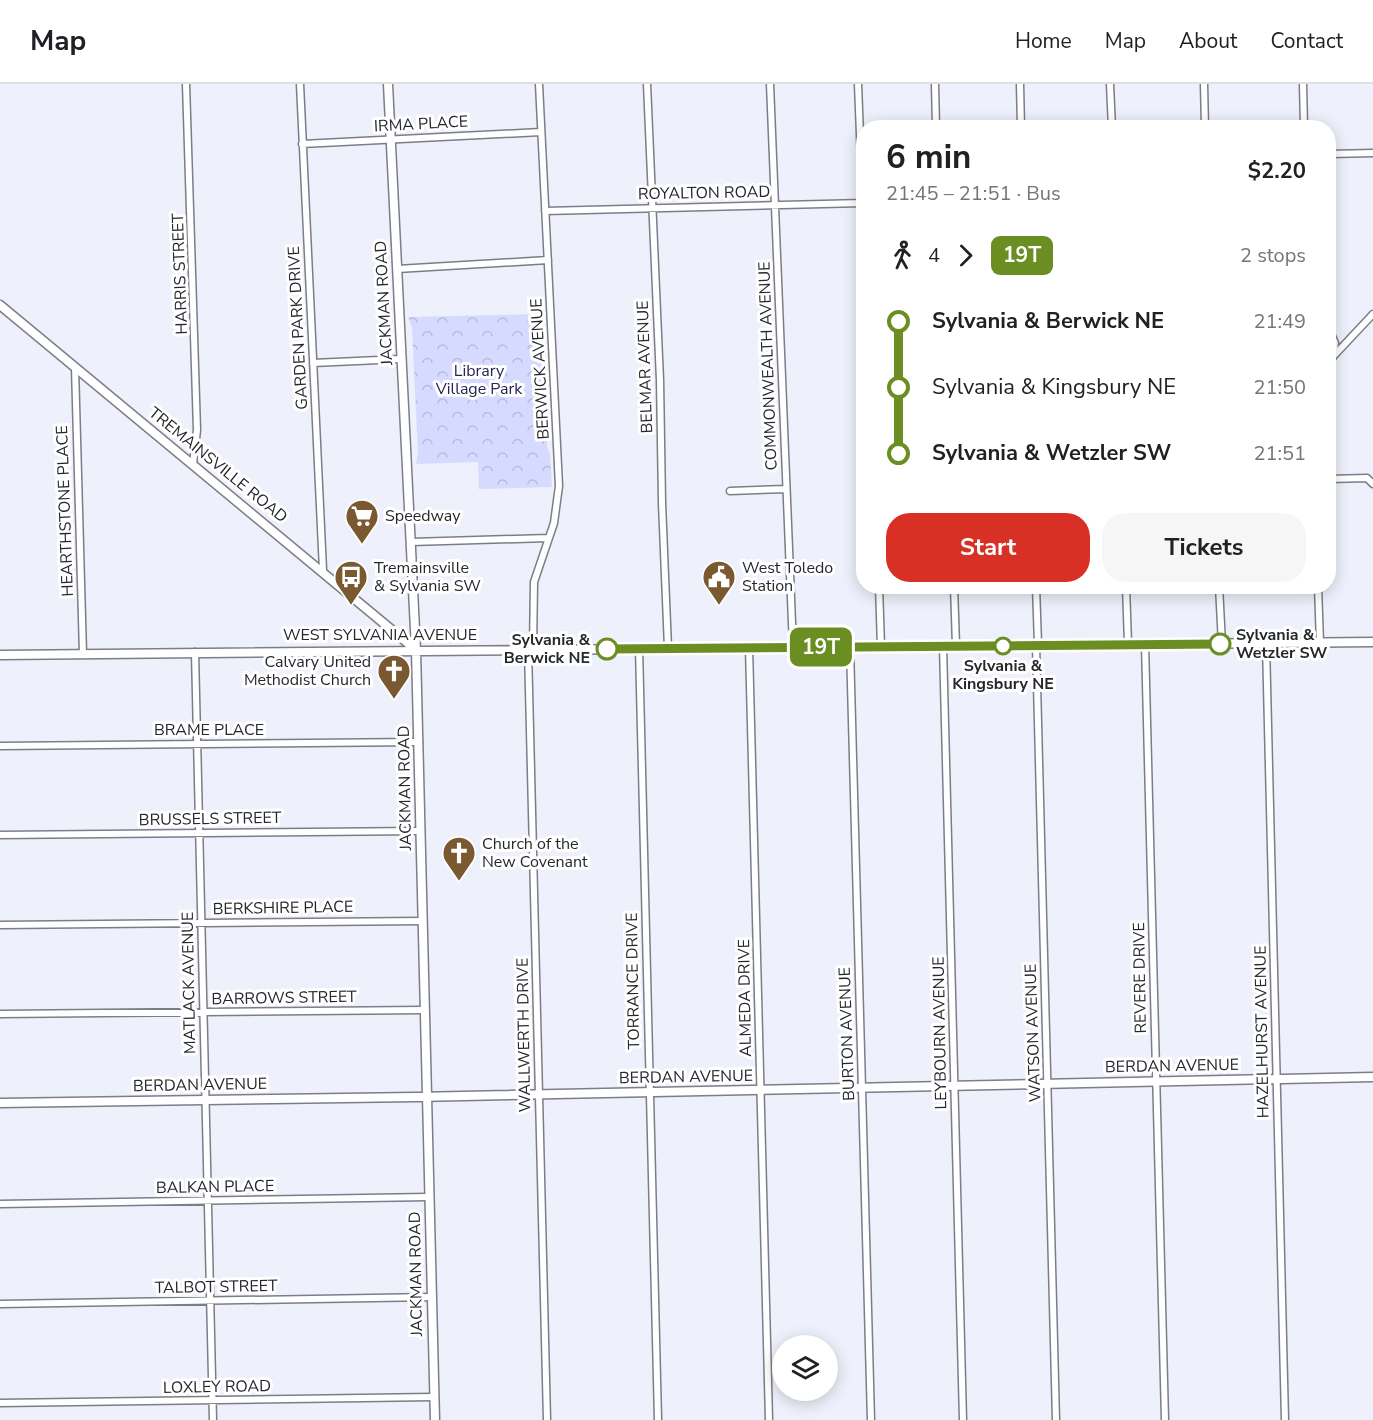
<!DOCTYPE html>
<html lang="en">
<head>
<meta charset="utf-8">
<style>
  :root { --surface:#fff; --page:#f6f6f6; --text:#202124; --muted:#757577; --line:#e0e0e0; --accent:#d93025 }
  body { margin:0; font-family:"Nunito Sans",sans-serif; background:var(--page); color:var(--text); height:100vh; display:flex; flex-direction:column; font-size:22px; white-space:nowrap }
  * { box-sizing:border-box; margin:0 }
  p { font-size:20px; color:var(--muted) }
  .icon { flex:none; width:33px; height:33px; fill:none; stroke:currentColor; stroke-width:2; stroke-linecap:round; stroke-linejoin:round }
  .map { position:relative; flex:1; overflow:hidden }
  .side { position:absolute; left:856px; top:36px; width:480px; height:474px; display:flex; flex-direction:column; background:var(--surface); border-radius:24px; box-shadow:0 3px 15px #0003 }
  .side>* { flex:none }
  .badge { padding:0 12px; border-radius:9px; font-size:21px; line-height:39px }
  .fabs { position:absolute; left:772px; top:1251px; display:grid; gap:12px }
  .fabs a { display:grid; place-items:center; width:66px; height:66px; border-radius:50%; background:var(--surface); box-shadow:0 3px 15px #0003; font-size:30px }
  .map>.badge { position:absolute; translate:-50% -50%; box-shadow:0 0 0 3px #fff }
  .legs { display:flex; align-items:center; gap:9px; height:66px; padding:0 30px; font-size:20px }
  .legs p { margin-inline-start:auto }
  .headline { display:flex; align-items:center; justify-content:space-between; height:102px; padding:0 30px }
  h1 { font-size:33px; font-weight:700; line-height:45px }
  .action { display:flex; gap:12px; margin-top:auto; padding:12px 30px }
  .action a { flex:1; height:69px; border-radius:24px; background:var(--accent); color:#fff; font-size:24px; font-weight:700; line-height:69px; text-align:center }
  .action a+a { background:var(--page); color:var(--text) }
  ul { padding:0 30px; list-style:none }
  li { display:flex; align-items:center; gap:21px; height:66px; font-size:22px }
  li i { display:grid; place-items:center; width:9px; height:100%; margin:0 8px; background:currentColor }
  li i::after { content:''; width:15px; height:15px; margin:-8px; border:4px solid; border-radius:50%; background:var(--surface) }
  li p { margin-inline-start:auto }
  li:first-child i { background:linear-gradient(#0000 50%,currentColor 0) }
  li:last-child i { background:linear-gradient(currentColor 50%,#0000 0) }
  header { display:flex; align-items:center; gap:36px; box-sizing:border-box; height:84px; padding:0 30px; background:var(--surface); border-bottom:2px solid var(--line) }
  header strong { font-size:28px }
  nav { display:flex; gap:33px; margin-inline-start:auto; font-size:21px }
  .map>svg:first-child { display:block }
  .park { fill:url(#park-crowns) }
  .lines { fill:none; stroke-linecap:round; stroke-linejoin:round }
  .street-casing { stroke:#7c7d87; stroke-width:9 }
  .secondary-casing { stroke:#7c7d87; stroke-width:11 }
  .street { stroke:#fff; stroke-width:6 }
  .secondary { stroke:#fff; stroke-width:8 }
  .line-1-casing { stroke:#fff; stroke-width:14 }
  .line-1 { stroke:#6b8e23; stroke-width:9 }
  .stop-1-dot { fill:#fff; stroke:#6b8e23; stroke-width:3 }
  .labels { text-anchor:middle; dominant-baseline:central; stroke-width:6; stroke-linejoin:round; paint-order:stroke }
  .street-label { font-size:16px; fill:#26272b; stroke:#fff }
  .park-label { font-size:16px; fill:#252452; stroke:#fff }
  .poi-label { font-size:16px; fill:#26272b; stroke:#fff; text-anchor:start }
  .stop-label { font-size:16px; font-weight:bold; fill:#26272b; stroke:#fff; text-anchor:start }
</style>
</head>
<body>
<header>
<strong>Map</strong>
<nav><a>Home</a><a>Map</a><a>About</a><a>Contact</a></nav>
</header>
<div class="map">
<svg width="1373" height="1336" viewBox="0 0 1373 1336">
  <defs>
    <pattern id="park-crowns" width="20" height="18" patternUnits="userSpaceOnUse" patternTransform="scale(1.5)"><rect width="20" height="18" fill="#d6dafe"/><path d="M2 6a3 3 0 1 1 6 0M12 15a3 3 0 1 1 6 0" fill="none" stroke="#b8bbda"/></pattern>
  </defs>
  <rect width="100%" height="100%" fill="#eef0fb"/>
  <path class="park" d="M543 230 547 362 550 370 552 403 479 405 478 378 416 380 418 369 412 243 408 233Z"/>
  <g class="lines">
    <g class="street-casing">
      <path id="street" d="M186 0 197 346 193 380
        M300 0 323 486
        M647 0 660 296 662 419 668 564
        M770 0 793 563
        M858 0 864 153
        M935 0 936 44
        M1020 0 1021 44
        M1110 0 1112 44
        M1204 0 1205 44
        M1303 0 1304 44
        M302 60 541 48
        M1329 70 1373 69
        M545 127 863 119
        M397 185 548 176
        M1329 245 1335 259 1333 273
        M1329 277 1373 230
        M313 279 401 275
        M75 283 83 570
        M1329 395 1367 394 1373 400
        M730 407 786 405
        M411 458 548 454
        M879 502 881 563
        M954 502 956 562
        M1036 502 1038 561
        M1126 502 1128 560
        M1219 502 1222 560
        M1318 502 1320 559
        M1145 560 1165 1336
        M1266 560 1285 1336
        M1036 561 1056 1336
        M943 562 963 1336
        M749 563 769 1336
        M850 563 871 1336
        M639 564 658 1336
        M528 565 547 1336
        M533 565 534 498 554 439 559 402 539 0
        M195 568 213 1336
        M0 662 419 658
        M0 751 421 747
        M0 841 423 837
        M0 930 425 926
        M0 1120 429 1113
        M0 1220 432 1213
        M0 1319 434 1313"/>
    </g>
    <g class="secondary-casing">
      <path id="secondary" d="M388 0 416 566 435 1336
        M0 221 416 566
        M0 571 1373 558
        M0 1019 416 1013 1373 993"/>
    </g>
    <use href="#street" class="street"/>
    <use href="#secondary" class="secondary"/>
  </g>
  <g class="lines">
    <g class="line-1-casing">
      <path id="line-1" d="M607 565 1220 560"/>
    </g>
    <use href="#line-1" class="line-1"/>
  </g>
  <defs>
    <g id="supermarket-pin" transform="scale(1.725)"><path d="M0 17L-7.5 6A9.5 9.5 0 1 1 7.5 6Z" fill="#7a5930" stroke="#fff"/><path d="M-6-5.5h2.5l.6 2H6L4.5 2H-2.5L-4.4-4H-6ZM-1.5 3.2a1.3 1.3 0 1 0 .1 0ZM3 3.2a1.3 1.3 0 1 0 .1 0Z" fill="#fff"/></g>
    <g id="bus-pin" transform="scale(1.725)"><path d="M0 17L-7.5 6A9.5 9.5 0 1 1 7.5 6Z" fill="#7a5930" stroke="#fff"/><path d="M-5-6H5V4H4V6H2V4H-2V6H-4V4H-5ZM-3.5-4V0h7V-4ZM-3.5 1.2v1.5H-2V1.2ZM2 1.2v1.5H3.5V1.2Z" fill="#fff"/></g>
    <g id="civic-pin" transform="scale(1.725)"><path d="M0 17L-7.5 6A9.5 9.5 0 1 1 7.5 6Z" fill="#7a5930" stroke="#fff"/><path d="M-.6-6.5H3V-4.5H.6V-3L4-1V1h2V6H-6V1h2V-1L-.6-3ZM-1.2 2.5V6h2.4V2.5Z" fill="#fff"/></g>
    <g id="church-pin" transform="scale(1.725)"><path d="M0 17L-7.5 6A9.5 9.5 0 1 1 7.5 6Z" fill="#7a5930" stroke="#fff"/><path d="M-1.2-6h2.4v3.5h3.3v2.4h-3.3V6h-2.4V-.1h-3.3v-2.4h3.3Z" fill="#fff"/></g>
  </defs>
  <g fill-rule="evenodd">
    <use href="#supermarket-pin" x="362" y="432"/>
    <use href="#bus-pin" x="351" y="493"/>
    <use href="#civic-pin" x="719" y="493"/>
    <use href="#church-pin" x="394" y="587"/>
    <use href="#church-pin" x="459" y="769"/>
  </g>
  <g class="stop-1-dot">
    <circle cx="1220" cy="560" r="10"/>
    <circle cx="1003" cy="562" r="8"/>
    <circle cx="607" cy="565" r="10"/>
  </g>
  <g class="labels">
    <g class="street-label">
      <text transform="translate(421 40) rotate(-3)">IRMA PLACE</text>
      <text transform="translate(704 109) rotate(-1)">ROYALTON ROAD</text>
      <text transform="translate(180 190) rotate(-92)">HARRIS STREET</text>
      <text transform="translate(384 219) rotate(-93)">JACKMAN ROAD</text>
      <text transform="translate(298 244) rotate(-93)">GARDEN PARK DRIVE</text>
      <text transform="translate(768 282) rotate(-92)">COMMONWEALTH AVENUE</text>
      <text transform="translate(645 283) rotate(-92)">BELMAR AVENUE</text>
      <text transform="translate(540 285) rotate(-93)">BERWICK AVENUE</text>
      <text transform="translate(218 381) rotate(39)">TREMAINSVILLE ROAD</text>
      <text transform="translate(65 427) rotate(-92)">HEARTHSTONE PLACE</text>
      <text x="380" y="551">WEST SYLVANIA AVENUE</text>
      <text x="209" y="646">BRAME PLACE</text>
      <text transform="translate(405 704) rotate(-91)">JACKMAN ROAD</text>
      <text transform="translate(210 735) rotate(-1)">BRUSSELS STREET</text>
      <text transform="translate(283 824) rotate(-1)">BERKSHIRE PLACE</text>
      <text transform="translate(1140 894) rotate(-91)">REVERE DRIVE</text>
      <text transform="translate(633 897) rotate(-91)">TORRANCE DRIVE</text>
      <text transform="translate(189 899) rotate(-91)">MATLACK AVENUE</text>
      <text transform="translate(284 914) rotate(-1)">BARROWS STREET</text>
      <text transform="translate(745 914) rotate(-91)">ALMEDA DRIVE</text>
      <text transform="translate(1262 948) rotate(-91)">HAZELHURST AVENUE</text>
      <text transform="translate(940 949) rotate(-91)">LEYBOURN AVENUE</text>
      <text transform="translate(1033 949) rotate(-92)">WATSON AVENUE</text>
      <text transform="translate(847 950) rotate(-92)">BURTON AVENUE</text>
      <text transform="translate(524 951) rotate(-91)">WALLWERTH DRIVE</text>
      <text transform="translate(1172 982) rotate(-1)">BERDAN AVENUE</text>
      <text transform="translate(686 993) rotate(-1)">BERDAN AVENUE</text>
      <text transform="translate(200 1001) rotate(-1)">BERDAN AVENUE</text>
      <text transform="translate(215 1103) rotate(-1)">BALKAN PLACE</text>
      <text transform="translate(416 1190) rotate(-91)">JACKMAN ROAD</text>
      <text transform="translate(216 1203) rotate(-1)">TALBOT STREET</text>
      <text transform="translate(217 1303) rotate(-1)">LOXLEY ROAD</text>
    </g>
    <g class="park-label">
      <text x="479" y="287">Library<tspan x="479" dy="18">Village Park</tspan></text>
    </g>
    <g class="poi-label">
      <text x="385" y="432">Speedway</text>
      <text x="374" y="484">Tremainsville<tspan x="374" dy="18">&amp; Sylvania SW</tspan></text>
      <text x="742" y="484">West Toledo<tspan x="742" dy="18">Station</tspan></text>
      <text x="371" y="578" text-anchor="end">Calvary United<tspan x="371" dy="18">Methodist Church</tspan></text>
      <text x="482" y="760">Church of the<tspan x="482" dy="18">New Covenant</tspan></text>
    </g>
    <g class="stop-label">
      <text x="1236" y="551">Sylvania &amp;<tspan x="1236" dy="18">Wetzler SW</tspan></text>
      <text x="590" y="556" text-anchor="end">Sylvania &amp;<tspan x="590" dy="18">Berwick NE</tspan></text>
      <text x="1003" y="582" text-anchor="middle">Sylvania &amp;<tspan x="1003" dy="18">Kingsbury NE</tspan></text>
    </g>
  </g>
</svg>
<div class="fabs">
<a><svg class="icon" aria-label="layers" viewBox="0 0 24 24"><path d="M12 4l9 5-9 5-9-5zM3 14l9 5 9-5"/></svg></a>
</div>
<b class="badge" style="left:821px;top:563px;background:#6b8e23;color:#fff">19T</b>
<section class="side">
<div class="headline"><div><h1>6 min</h1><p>21:45 – 21:51 · Bus</p></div><b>$2.20</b></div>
<div class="legs"><svg class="icon" aria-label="walk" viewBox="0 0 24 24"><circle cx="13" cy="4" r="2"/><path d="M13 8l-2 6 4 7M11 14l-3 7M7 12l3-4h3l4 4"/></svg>4<svg class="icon" aria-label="forward" viewBox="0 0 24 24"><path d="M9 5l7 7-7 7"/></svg><b class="badge" style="background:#6b8e23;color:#fff">19T</b><p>2 stops</p></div>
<ul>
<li><i style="color:#6b8e23"></i><b>Sylvania &amp; Berwick NE</b><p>21:49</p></li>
<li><i style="color:#6b8e23"></i><span>Sylvania &amp; Kingsbury NE</span><p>21:50</p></li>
<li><i style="color:#6b8e23"></i><b>Sylvania &amp; Wetzler SW</b><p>21:51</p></li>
</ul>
<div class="action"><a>Start</a><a>Tickets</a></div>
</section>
</div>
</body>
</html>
